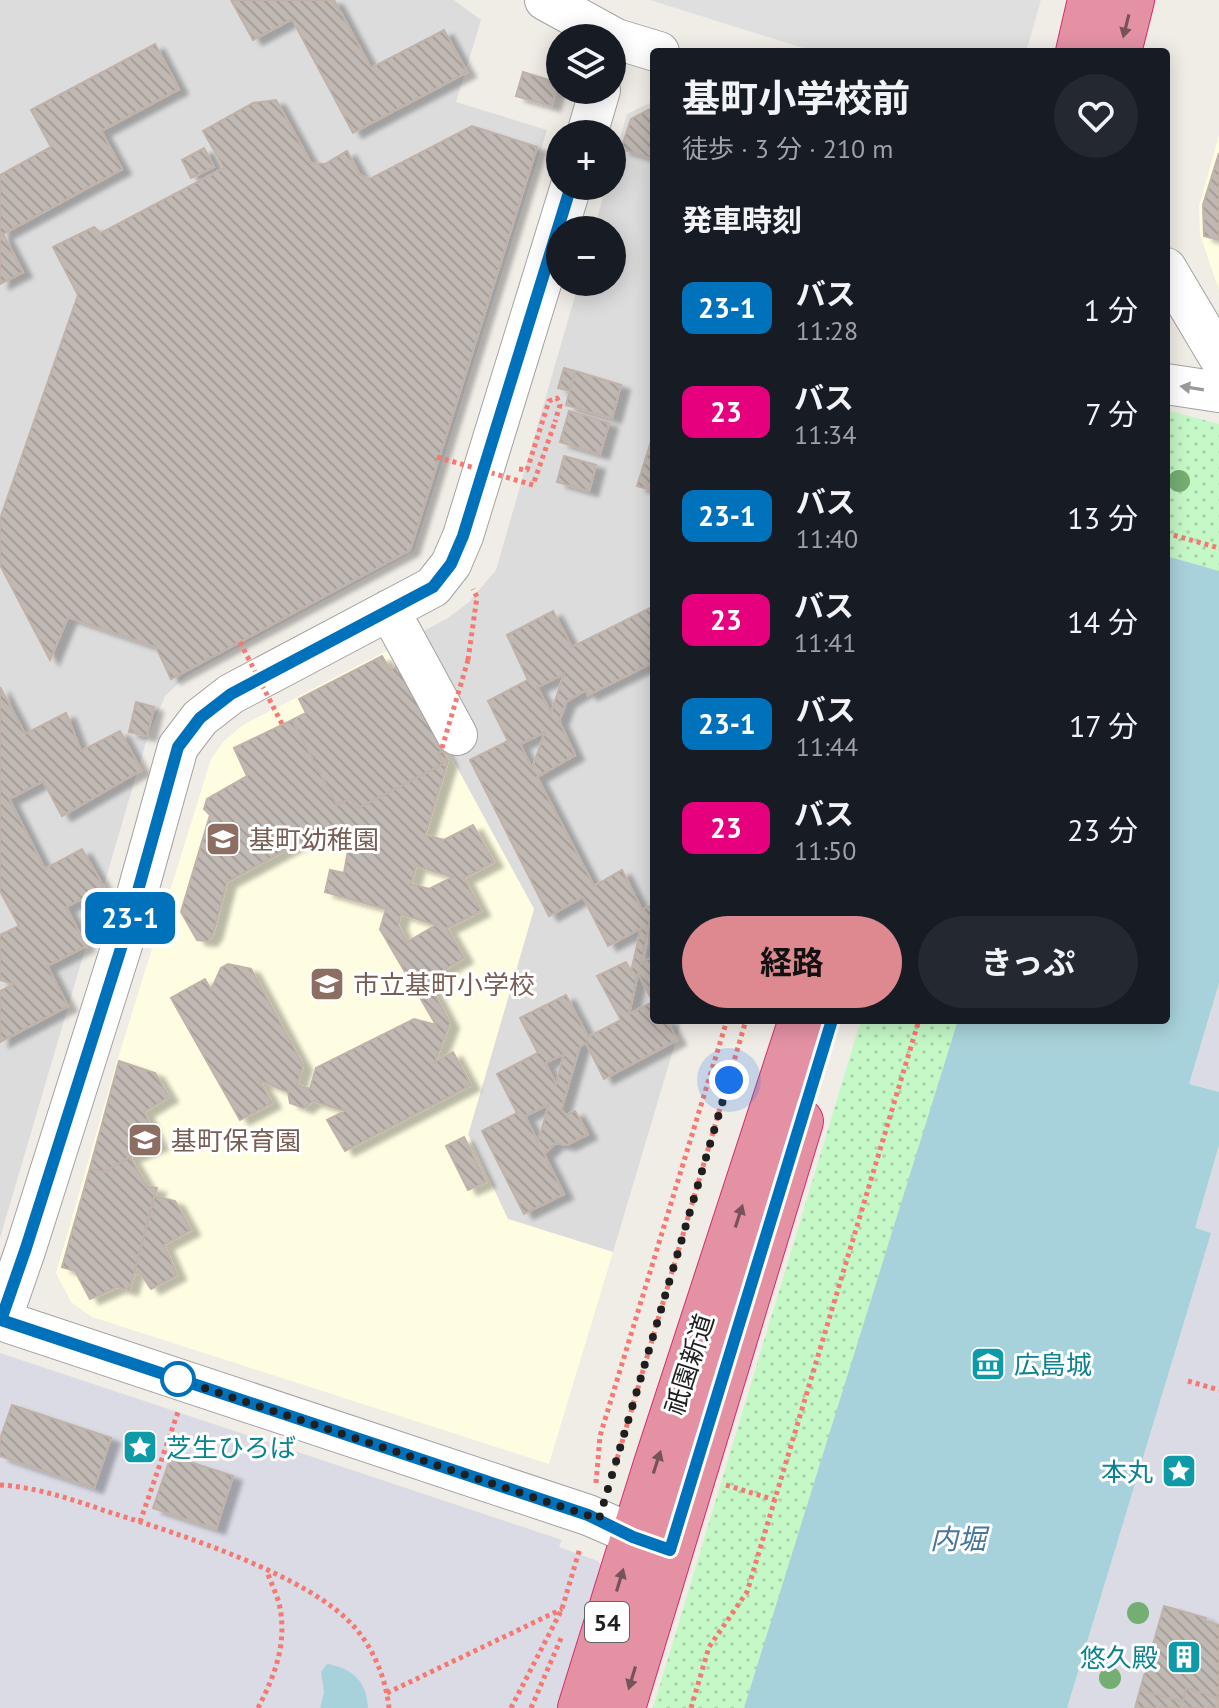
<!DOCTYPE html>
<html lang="ja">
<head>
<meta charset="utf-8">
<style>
  :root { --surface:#171b24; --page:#242831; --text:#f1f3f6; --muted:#9ea1a6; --accent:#de898f }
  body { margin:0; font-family:"PT Sans","Noto Sans JP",sans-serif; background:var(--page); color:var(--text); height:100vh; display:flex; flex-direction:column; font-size:30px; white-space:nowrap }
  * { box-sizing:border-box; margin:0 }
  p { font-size:26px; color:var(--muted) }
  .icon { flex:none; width:44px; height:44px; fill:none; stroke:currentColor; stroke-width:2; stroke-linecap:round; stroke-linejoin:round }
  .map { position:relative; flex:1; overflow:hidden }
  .side { position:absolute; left:650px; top:48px; width:520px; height:976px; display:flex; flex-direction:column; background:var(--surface); border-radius:8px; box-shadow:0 4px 20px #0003 }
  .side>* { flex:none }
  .badge { padding:0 16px; border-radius:12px; font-size:28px; line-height:52px }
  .fabs { position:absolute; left:546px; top:24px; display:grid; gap:16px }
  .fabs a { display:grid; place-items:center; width:80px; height:80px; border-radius:50%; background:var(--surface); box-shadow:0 4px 20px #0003; font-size:40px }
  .you { position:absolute; width:40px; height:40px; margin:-20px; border:6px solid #fff; border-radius:50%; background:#1a73e8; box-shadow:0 0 0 12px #1a73e833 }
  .map>.badge { position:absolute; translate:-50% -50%; box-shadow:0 0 0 4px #fff }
  h2 { padding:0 32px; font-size:30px; line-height:72px }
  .round { display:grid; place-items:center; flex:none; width:84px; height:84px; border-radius:42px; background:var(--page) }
  .summary { display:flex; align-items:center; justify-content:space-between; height:136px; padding:0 32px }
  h1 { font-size:38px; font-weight:700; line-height:60px }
  .primary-button { display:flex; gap:16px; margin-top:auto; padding:16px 32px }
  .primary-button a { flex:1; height:92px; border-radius:48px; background:var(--accent); color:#111; font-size:32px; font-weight:700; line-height:92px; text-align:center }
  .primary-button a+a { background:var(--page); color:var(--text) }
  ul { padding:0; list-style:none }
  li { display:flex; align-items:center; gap:24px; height:104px; padding:0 32px }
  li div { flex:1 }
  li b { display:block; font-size:30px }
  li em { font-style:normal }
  li .badge { min-width:88px; font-weight:700; text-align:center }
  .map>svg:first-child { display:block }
  .residential { fill:#dddcdc }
  .education { fill:#fefce1 }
  .park { fill:url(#park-dots) }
  .parking { fill:#dfdfdf }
  .plaza { fill:#dadbe5 }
  .water { fill:#a8d2db }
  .building { fill:url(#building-back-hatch); stroke:#c1b2a9; stroke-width:2; fill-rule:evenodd; filter:url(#shadow) }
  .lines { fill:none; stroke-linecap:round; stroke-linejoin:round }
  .minor-casing { stroke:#a3a3a3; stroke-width:42 }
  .highway-casing { stroke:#d42c6e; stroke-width:46 }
  .path { stroke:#f57972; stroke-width:5; stroke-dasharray:4 4; stroke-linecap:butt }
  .minor { stroke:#fff; stroke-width:40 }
  .highway { stroke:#e491a4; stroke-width:44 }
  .path-bridge { stroke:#f57972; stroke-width:5; stroke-dasharray:4 4; stroke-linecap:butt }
  .tree { fill:#75ae72 }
  .oneway { fill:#78525b }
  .oneway2 { fill:#9a9a9a }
  .line-casing { stroke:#fff; stroke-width:18 }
  .line { stroke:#0072bc; stroke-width:12 }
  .walk { stroke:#1f1f1f; stroke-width:8; stroke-dasharray:0 14.4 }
  .stop-dot { fill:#fff; stroke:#0072bc; stroke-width:4 }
  .labels { text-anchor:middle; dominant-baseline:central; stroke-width:6; stroke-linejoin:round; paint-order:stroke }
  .shield { fill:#fff; stroke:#626262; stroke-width:2 }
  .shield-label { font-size:24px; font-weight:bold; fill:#1f1f1f }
  .education-label { font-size:26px; fill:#785e54; stroke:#fff; text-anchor:start }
  .street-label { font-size:26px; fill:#1f1f1f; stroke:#fff }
  .culture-label { font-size:26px; fill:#0d838f; stroke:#fff; text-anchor:start }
  .water-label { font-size:28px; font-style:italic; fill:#49779c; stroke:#fff }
</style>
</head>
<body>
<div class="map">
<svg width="1219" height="1708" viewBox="0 0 1219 1708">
  <defs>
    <pattern id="park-dots" width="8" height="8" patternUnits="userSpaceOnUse" patternTransform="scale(2)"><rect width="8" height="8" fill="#c5f8c7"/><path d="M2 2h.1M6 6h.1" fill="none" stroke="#a9d4aa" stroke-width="1.8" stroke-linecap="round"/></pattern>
    <pattern id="building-back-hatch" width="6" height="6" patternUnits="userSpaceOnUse" patternTransform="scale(2)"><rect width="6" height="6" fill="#c0b8b2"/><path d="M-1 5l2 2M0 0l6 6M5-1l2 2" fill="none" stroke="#a59e99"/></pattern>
    <filter id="shadow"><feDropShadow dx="9" dy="5" stdDeviation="2" flood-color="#0004"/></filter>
  </defs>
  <rect width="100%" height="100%" fill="#f0ece6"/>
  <path class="residential" d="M0 0H454L481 20 456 102 547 130 414 551 186 676 165 696 146 742 0 1238Z
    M654 101V1020H682L613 1252 508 1219 468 1134 534 909 392 648 448 618 469 602 496 570 579 282H612V230H594L606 186H612V166L627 114Z"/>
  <path class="education" d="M1219 136V290L1200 235 1199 206Z
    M392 648 534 909 468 1135 508 1219 613 1252 549 1464 92 1317 71 1302 56 1273 118 1058 211 759 224 741 243 725Z"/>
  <path class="park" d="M1166 410 1219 424V1708H653L861 1020H1166Z"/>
  <path class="parking" d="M650 0H1041L1026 52H816Z"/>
  <path class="plaza" d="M1219 983V1092L1188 1084Z
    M1219 1145V1708H1067L1210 1234 1195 1228Z
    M0 1353 562 1540 559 1547 598 1561 602 1567 562 1708H0Z"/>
  <path class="water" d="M1166 556 1219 571V983L1189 1084 1219 1092V1145L1195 1228 1211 1233 1067 1708H744L958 1020H1166Z
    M327 1664C352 1668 367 1681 368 1708H320L324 1692 321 1672Z"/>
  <path class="building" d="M231 0H334L371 68 444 30 467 72 353 133 292 19 253 40Z
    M155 44 179 89 101 131 122 169 3 234 23 272 0 284V175L51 147 31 110Z
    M523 72 558 83 551 106 516 96Z
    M276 100 311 163 325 164 347 151 360 175 370 179 472 126 537 147 410 550 171 679 156 647 68 617 50 660 0 565V519L78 295 53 247 94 227 101 233 224 168 203 131 253 103Z
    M654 107V159L621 149 631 119Z
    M204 148 214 167 191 178 182 160Z
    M1219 153V240L1204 236 1203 205Z
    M564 368 575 371 570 391 558 388Z
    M575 371 621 385 612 418 566 405Z
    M569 411 609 423 600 454 560 442Z
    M653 435 654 436V491L637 486Z
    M564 456 596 465 589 491 557 482Z
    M654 606V662L588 695 586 690 566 702 559 721 575 755 537 777 594 886 622 870 642 910 654 904V919L650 921 641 963 654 956V1020H667L677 1040 604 1079 586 1043 580 1046 561 1110 566 1115 575 1111 588 1134 567 1145 555 1143 544 1154 564 1194 524 1214 482 1131 517 1113 497 1074 538 1053 520 1018 566 995 588 1037 621 1020 597 976 626 962 631 972 641 928 608 946 583 897 549 916 470 760 508 741 488 701 528 680 507 635 553 611 572 647ZM564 674 551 713 537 687ZM545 732 532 769 520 744ZM638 973 653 1002 629 1014ZM564 1054 556 1084 545 1063ZM549 1104 538 1142 525 1116Z
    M382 656 390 670 398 666 443 751 438 753 443 764 357 809 351 798 337 805 292 720 306 713 299 699Z
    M0 687 25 734 66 713 81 751 120 731 141 770 62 816 43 781 9 799 45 869 82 849 104 887 66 907 86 946 47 966 68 1006 0 1042V991L14 984 0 980V935L19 926 0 891Z
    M136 702 154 707 147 736 129 732Z
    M292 720 337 805 351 798 357 809 443 764 438 753 443 751 448 761 425 835 444 840 473 825 494 862 464 878 481 911 447 928 464 958 427 980 450 1023 435 1062 453 1052 471 1085 345 1151 327 1120 345 1111 313 1101 304 1108 290 1103 288 1092 259 1080 272 1103 240 1120 171 998 205 979 211 990 221 968 228 964 251 969 303 1065 297 1085 310 1089 316 1068 414 1019 436 1025 380 929 386 909 325 892 330 870 344 873 349 844 317 833 227 882 213 934 208 941 197 940 181 912 210 815 204 809 207 799 247 776 234 748ZM416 866 453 877 429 889 411 884ZM401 914 436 925 407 942 398 925Z
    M119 1061 155 1073 169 1097 144 1112 159 1145 130 1157 105 1172 90 1168Z
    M464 1137 486 1182 468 1190 446 1146Z
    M130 1157 147 1186 157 1188 134 1273 129 1290 117 1287 90 1299 75 1271 62 1267 90 1168 105 1172Z
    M154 1196 175 1201 191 1230 164 1245 177 1275 151 1289 141 1274 134 1273Z
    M12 1405 111 1438 94 1488 0 1456V1439Z
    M171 1456 233 1476 216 1529 153 1508Z
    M1164 1606 1206 1618 1205 1621 1219 1625V1698L1186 1688 1183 1702 1140 1690Z
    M1186 1688 1219 1698V1708H1135L1140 1690 1183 1702Z"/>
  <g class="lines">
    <g class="minor-casing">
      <path id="minor" d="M545 0 616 39 659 52
        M587 134 600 90
        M1166 268 1219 357
        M1166 384 1219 392
        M389 610 457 735
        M0 1320 588 1515 662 1547
        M1 1320 26 1248 129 923 178 747 200 718 231 694 433 587 451 564 463 536 571 186"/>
    </g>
    <g class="highway-casing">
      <path id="highway" d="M1078 52 1090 0
        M1119 52 1132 0
        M580 1708 656 1464 801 1020
        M623 1708 801 1121"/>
    </g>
    <path class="path" d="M519 469 527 470 549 401 557 398 560 405 555 422
      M1166 533 1219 548
      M468 660 477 597 473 589
      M1188 1381 1219 1390
      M615 1466 746 1020
      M596 1483 600 1436 727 1020
      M0 1485C38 1487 76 1501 112 1513 179 1534 313 1576 357 1630 375 1652 386 1680 389 1708
      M726 1485 775 1500
      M140 1522 178 1412
      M387 1693 562 1609
      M258 1708C274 1677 287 1645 280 1608 278 1596 271 1584 267 1571
      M511 1708 562 1609 580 1548
      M531 1708 562 1636
      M691 1708 709 1647 747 1592 919 1020"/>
    <use href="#minor" class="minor"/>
    <use href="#highway" class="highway"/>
    <path class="path-bridge" d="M437 457 533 485 555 422
      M240 642 282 724
      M442 748 468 660"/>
  </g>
  <g class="tree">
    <circle cx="1179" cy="481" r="11"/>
    <circle cx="1138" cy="1613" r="11"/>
    <circle cx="1110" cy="1678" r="11"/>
  </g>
  <defs><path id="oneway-solid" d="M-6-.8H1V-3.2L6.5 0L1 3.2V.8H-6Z" transform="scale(2)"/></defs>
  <g class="oneway">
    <use href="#oneway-solid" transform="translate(1126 26) rotate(104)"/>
    <use href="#oneway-solid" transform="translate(739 1216) rotate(-72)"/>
    <use href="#oneway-solid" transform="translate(657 1462) rotate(-72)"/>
    <use href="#oneway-solid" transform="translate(620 1580) rotate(-73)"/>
    <use href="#oneway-solid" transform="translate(632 1678) rotate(107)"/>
  </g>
  <use class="oneway2" href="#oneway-solid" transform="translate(1192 388) rotate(-171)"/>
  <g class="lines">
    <g class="line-casing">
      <path id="line" d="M571 186 463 536 451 564 433 587 231 694 200 718 178 747 129 923 26 1248 1 1320 588 1515 633 1537 670 1550 832 1020"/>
    </g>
    <use href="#line" class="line"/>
    <path class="walk" d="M178 1379 171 1377 599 1519 729 1080"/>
  </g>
  <defs>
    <g id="school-square" transform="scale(1.8)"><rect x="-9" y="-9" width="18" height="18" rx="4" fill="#8d6e63" stroke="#fff"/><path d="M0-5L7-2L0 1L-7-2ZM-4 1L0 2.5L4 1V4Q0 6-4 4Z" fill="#fff"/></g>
    <g id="museum-square" transform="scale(1.8)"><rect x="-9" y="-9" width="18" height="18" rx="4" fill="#0f9aa8" stroke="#fff"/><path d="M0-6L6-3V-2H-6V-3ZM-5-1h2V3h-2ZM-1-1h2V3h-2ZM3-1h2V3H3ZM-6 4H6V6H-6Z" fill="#fff"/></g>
    <g id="sight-square" transform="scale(1.8)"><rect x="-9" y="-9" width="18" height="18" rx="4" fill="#0f9aa8" stroke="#fff"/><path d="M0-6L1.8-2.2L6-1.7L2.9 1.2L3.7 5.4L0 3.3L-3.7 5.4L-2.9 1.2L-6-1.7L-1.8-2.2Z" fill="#fff"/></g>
    <g id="building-square" transform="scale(1.8)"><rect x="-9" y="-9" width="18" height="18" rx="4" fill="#0f9aa8" stroke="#fff"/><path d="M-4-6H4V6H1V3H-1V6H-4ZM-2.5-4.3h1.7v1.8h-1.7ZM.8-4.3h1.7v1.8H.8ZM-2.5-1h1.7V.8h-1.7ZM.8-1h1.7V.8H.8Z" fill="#fff"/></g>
  </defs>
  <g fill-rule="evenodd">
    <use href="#school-square" x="223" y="839"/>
    <use href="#school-square" x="327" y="984"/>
    <use href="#school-square" x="145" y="1140"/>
    <use href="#museum-square" x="988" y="1364"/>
    <use href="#sight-square" x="140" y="1447"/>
    <use href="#sight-square" x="1179" y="1471"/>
    <use href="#building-square" x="1184" y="1657"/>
  </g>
  <circle class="stop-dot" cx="178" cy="1379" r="16"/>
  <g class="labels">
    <rect class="shield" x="585" y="1602" width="44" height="40" rx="6"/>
    <g class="shield-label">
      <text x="607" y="1622">54</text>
    </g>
    <g class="education-label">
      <text x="249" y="839">基町幼稚園</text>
      <text x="353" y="984">市立基町小学校</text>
      <text x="171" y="1140">基町保育園</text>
    </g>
    <g class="street-label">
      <text transform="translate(689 1364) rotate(-72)">祇園新道</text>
    </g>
    <g class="culture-label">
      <text x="1014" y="1364">広島城</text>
      <text x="166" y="1447">芝生ひろば</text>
      <text x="1153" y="1471" text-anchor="end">本丸</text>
      <text x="1158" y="1657" text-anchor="end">悠久殿</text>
    </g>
    <g class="water-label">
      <text x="958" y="1538">内堀</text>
    </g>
  </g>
</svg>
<div class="fabs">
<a><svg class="icon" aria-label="layers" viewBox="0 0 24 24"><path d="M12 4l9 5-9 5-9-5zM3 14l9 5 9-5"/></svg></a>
<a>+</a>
<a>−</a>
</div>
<div class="you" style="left:729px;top:1080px"></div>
<b class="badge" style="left:130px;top:918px;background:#0072bc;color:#fff">23-1</b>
<section class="side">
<div class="summary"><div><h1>基町小学校前</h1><p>徒歩 · 3 分 · 210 m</p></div><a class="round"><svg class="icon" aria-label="heart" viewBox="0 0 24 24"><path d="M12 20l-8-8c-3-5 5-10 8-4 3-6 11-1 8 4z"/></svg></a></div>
<h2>発車時刻</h2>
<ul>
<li><span class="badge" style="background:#0072bc;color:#fff">23-1</span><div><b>バス</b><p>11:28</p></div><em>1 分</em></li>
<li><span class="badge" style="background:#e6007e;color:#fff">23</span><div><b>バス</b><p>11:34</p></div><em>7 分</em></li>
<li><span class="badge" style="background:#0072bc;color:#fff">23-1</span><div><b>バス</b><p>11:40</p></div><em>13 分</em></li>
<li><span class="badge" style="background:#e6007e;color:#fff">23</span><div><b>バス</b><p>11:41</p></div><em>14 分</em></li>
<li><span class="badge" style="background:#0072bc;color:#fff">23-1</span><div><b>バス</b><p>11:44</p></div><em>17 分</em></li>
<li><span class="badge" style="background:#e6007e;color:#fff">23</span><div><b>バス</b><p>11:50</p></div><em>23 分</em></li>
</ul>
<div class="primary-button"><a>経路</a><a>きっぷ</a></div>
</section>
</div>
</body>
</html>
